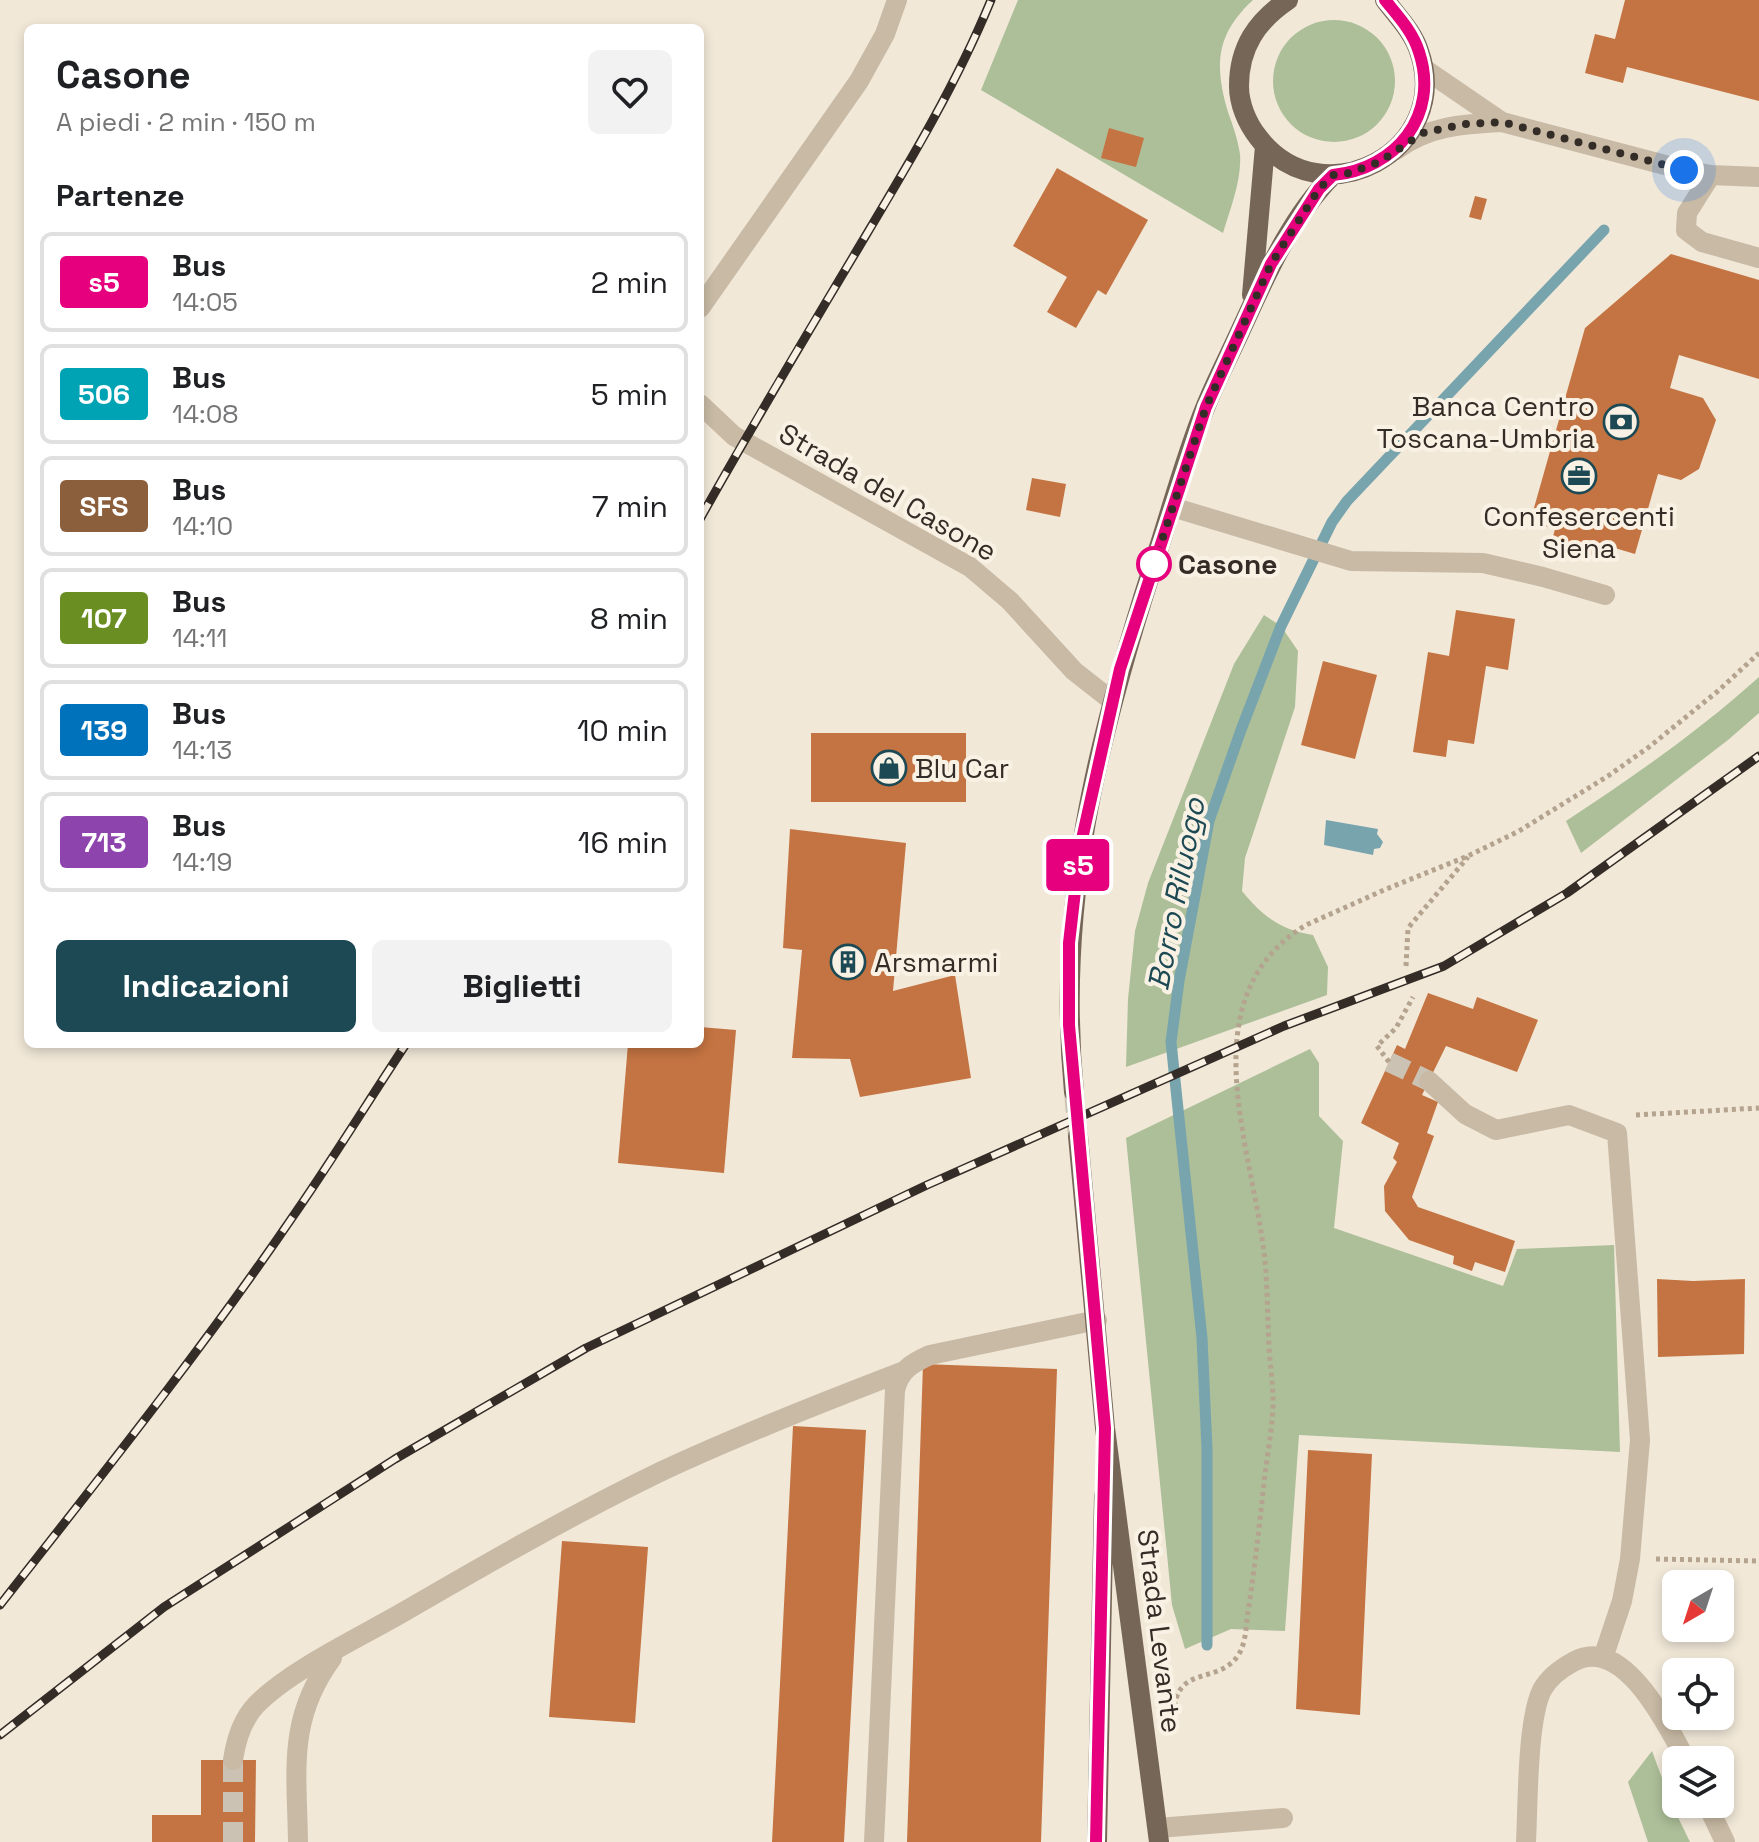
<!DOCTYPE html>
<html lang="it">
<head>
<meta charset="utf-8">
<style>
  :root { --surface:#fff; --page:#f2f2f2; --text:#202124; --muted:#757577; --line:#e0e0e0; --accent:#1c4954 }
  body { margin:0; font-family:"Space Grotesk",sans-serif; background:var(--page); color:var(--text); height:100vh; display:flex; flex-direction:column; font-size:30px; white-space:nowrap }
  * { box-sizing:border-box; margin:0 }
  p { font-size:26px; color:var(--muted) }
  .icon { flex:none; width:44px; height:44px; fill:none; stroke:currentColor; stroke-width:2; stroke-linecap:round; stroke-linejoin:round }
  .map { position:relative; flex:1; overflow:hidden }
  .drawer { position:absolute; left:24px; top:24px; width:680px; height:1024px; display:flex; flex-direction:column; background:var(--surface); border-radius:12px; box-shadow:0 4px 12px #0003 }
  .drawer>* { flex:none }
  .badge { padding:0 16px; border-radius:6px; font-size:28px; line-height:52px }
  .needle { width:52px; rotate:219deg }
  .controls { position:absolute; left:1662px; top:1570px; display:grid; gap:16px }
  .controls a { display:grid; place-items:center; width:72px; height:72px; border-radius:12px; background:var(--surface); box-shadow:0 4px 12px #0003; font-size:40px }
  .you { position:absolute; width:40px; height:40px; margin:-20px; border:6px solid #fff; border-radius:50%; background:#1a73e8; box-shadow:0 0 0 12px #1a73e833 }
  .map>.badge { position:absolute; translate:-50% -50%; box-shadow:0 0 0 4px #fff }
  h2 { padding:0 32px; font-size:30px; line-height:72px }
  .round { display:grid; place-items:center; flex:none; width:84px; height:84px; border-radius:12px; background:var(--page) }
  .summary { display:flex; align-items:center; justify-content:space-between; height:136px; padding:0 32px }
  h1 { font-size:38px; font-weight:700; line-height:60px }
  .action { display:flex; gap:16px; margin-top:auto; padding:16px 32px }
  .action a { flex:1; height:92px; border-radius:12px; background:var(--accent); color:#fff; font-size:32px; font-weight:700; line-height:92px; text-align:center }
  .action a+a { background:var(--page); color:var(--text) }
  ul { padding:0; list-style:none }
  li { display:flex; align-items:center; gap:24px; height:100px; margin:0 16px 12px; padding:0 16px; border:4px solid var(--line); border-radius:12px }
  li div { flex:1 }
  li b { display:block; font-size:30px }
  li em { font-style:normal }
  li .badge { min-width:88px; font-weight:700; text-align:center }
  .map>svg:first-child { display:block }
  .green { fill:#adbf99 }
  .water { fill:#78a4ad }
  .lines { fill:none; stroke-linecap:round; stroke-linejoin:round }
  .stream { stroke:#78a4ad; stroke-width:11 }
  .building { fill:#c47442 }
  .minor-tunnel { stroke:#cbc2b4; stroke-width:20; stroke-dasharray:20 10; stroke-linecap:butt }
  .major-tunnel { stroke:#cbc2b4; stroke-width:20; stroke-dasharray:20 10; stroke-linecap:butt }
  .path { stroke:#b4a48f; stroke-width:5; stroke-dasharray:4 4; stroke-linecap:butt }
  .minor { stroke:#c8baa5; stroke-width:20 }
  .major { stroke:#766657; stroke-width:20 }
  .rail-casing { stroke:#342c26; stroke-width:9 }
  .rail { stroke:#f9f2e4; stroke-width:6; stroke-dasharray:18; stroke-linecap:butt }
  .line-casing { stroke:#fff; stroke-width:18 }
  .line { stroke:#e6007e; stroke-width:12 }
  .walk { stroke:#342c26; stroke-width:8; stroke-dasharray:0 14.4 }
  .stop-dot { fill:#fff; stroke:#e6007e; stroke-width:4 }
  .labels { text-anchor:middle; dominant-baseline:central; stroke-width:8; stroke-linejoin:round; paint-order:stroke }
  .poi-label { font-size:28px; fill:#342c26; stroke:#f9f2e4; text-anchor:start }
  .street-label { font-size:28px; fill:#342c26; stroke:#f9f2e4 }
  .stop-label { font-size:28px; font-weight:bold; fill:#342c26; stroke:#f9f2e4; text-anchor:start }
  .water-label { font-size:30px; font-style:italic; fill:#1c4954; stroke:#f9f2e4 }
</style>
</head>
<body>
<div class="map">
<svg width="1759" height="1842" viewBox="0 0 1759 1842">
  <rect width="100%" height="100%" fill="#f1e8d8"/>
  <path class="green" d="M1018 0H1253C1216 34 1214 65 1228 112 1233 126 1238 140 1240 154 1242 180 1230 209 1223 233L981 90Z
    M1273 81a61 61 0 1 1 122 0a61 61 0 1 1-122 0Z
    M1264 615 1281 626 1298 651 1295 707 1245 858 1242 891C1262 916 1281 930 1313 935L1328 967 1327 995 1126 1067 1128 999 1135 931 1148 883 1234 664Z
    M1759 677V713L1728 740 1581 853 1566 821C1633 777 1699 731 1759 677Z
    M1310 1049 1319 1063V1116L1343 1141 1334 1228 1503 1286 1517 1249 1614 1245 1620 1452 1299 1435 1285 1631 1231 1629 1185 1649 1172 1605 1126 1138Z
    M1652 1751 1672 1805 1690 1842H1648L1628 1782Z"/>
  <path class="water" d="M1326 820 1378 829 1377 834 1383 842 1380 848 1374 849 1373 855 1324 845Z"/>
  <g class="lines">
    <path class="stream" d="M1207 1645V1449L1202 1338 1171 1042 1179 981 1209 821 1241 730 1281 626 1332 522 1347 501 1604 230"/>
  </g>
  <path class="building" d="M1625 0H1759V101L1627 67 1623 83 1585 73 1595 34 1615 39Z
    M1109 128 1144 138 1136 167 1101 158Z
    M1057 168 1148 220 1106 295 1098 290 1076 328 1047 312 1067 277 1013 246Z
    M1475 196 1487 199 1481 220 1469 217Z
    M1671 254 1759 280V379L1679 355 1670 388 1703 398 1716 420 1699 469 1681 480 1658 474 1635 554 1598 543 1594 556 1551 544 1555 529 1530 522 1585 328Z
    M1032 478 1066 484 1060 517 1026 510Z
    M1456 610 1515 619 1508 670 1486 666 1474 744 1448 740 1446 757 1413 752 1428 652 1449 656Z
    M1323 661 1377 675 1355 759 1301 745Z
    M811 733H966V802H811Z
    M790 829 906 843 893 991 955 975 971 1078 860 1097 850 1059 792 1058 802 950 783 948Z
    M1428 993 1473 1009 1477 997 1538 1020 1517 1072 1446 1046 1422 1095 1438 1102 1427 1133 1434 1136 1412 1197 1418 1207 1515 1241 1505 1272 1475 1262 1472 1271 1453 1264 1454 1256 1409 1240 1385 1211 1384 1186 1397 1162 1393 1158 1399 1143 1361 1123 1397 1045 1405 1049Z
    M700 1027 736 1030 724 1173 618 1163 628 1044H700Z
    M1657 1279 1693 1281 1745 1279 1744 1354 1658 1357Z
    M923 1364 1057 1369 1041 1842H907Z
    M793 1426 866 1430 844 1842H772Z
    M1308 1450 1372 1454 1360 1715 1296 1709Z
    M562 1541 648 1547 635 1723 549 1717Z
    M201 1760H256L255 1842H152V1815H201Z"/>
  <g class="lines">
    <path class="minor-tunnel" d="M1389 1062 1429 1081
      M233 1842V1760"/>
    <path class="major-tunnel" d="M1074 1092 1078 1136"/>
    <path class="path" d="M1406 966 1408 928 1468 857
      M1389 1062 1377 1046 1396 1028 1413 997
      M1636 1115 1759 1108
      M1656 1559 1759 1561
      M1174 1714C1175 1663 1219 1686 1239 1654 1246 1642 1246 1626 1248 1612 1255 1566 1260 1520 1265 1474 1268 1450 1273 1425 1273 1401 1273 1383 1270 1365 1269 1347 1267 1309 1268 1275 1262 1238 1247 1133 1193 994 1306 925L1384 890 1468 856 1519 831 1608 776 1649 747 1718 691 1759 653"/>
    <path class="minor" d="M1423 68 1502 122 1684 170 1711 175 1759 177
      M1396 150C1428 126 1463 124 1502 122
      M1711 175 1687 213 1686 230 1702 242 1759 258
      M700 308 859 81 885 34 897 0
      M700 404 734 436 970 567 1010 601 1074 671 1111 700
      M1172 507 1351 561 1483 563 1543 577 1605 595
      M1429 1081 1465 1114 1496 1130 1569 1115 1617 1133 1640 1440 1630 1559 1622 1601 1603 1658
      M233 1760C236 1739 242 1720 256 1705 289 1671 358 1638 400 1614 486 1564 573 1514 662 1471 741 1434 823 1402 904 1371
      M1707 1804 1725 1842
      M1158 1828 1283 1818
      M298 1842C297 1771 287 1719 332 1658
      M874 1842 895 1390C900 1370 912 1363 930 1355L1097 1320
      M1526 1842C1528 1805 1527 1720 1542 1690 1549 1677 1560 1669 1573 1662 1623 1633 1668 1727 1686 1760"/>
    <path class="major" d="M1288 0C1257 21 1239 47 1239 86 1239 104 1247 123 1258 137 1322 221 1454 150 1419 51 1413 32 1397 16 1385 0
      M1252 295 1265 146
      M1074 1092C1056 905 1096 744 1152 569 1170 515 1184 460 1205 408 1215 383 1227 360 1238 336 1264 280 1289 219 1333 175
      M1078 1136 1105 1428 1159 1842
      M1097 1842 1104 1496"/>
    <g class="rail-casing">
      <path id="rail" d="M700 519C749 431 801 344 853 257 903 173 954 90 991 0
        M0 1605C101 1476 204 1347 296 1212 334 1157 369 1100 406 1044
        M0 1735 164 1607 395 1459 586 1348 927 1185 1284 1026 1444 966 1567 893 1759 756"/>
    </g>
    <use href="#rail" class="rail"/>
  </g>
  <g class="lines">
    <g class="line-casing">
      <path id="line" d="M1096 1842 1105 1428 1069 1025V943L1080 848 1120 669 1206 407 1271 264 1319 189 1333 175C1396 169 1440 115 1419 52 1413 32 1398 16 1385 0"/>
    </g>
    <use href="#line" class="line"/>
    <path class="walk" d="M1154 564 1206 407 1271 264 1319 189 1333 175 1349 173 1379 162 1423 133 1465 124 1502 122 1684 170"/>
  </g>
  <defs>
    <g id="bank-ring" transform="scale(1.8)"><circle r="9.5" fill="#f9f2e4" stroke="#1c4954" stroke-width="1.5"/><path d="M-6-4H6V4H-6ZM0-2.3a2.3 2.3 0 1 0 0 4.6a2.3 2.3 0 1 0 0-4.6Z" fill="#1c4954"/></g>
    <g id="office-ring" transform="scale(1.8)"><circle r="9.5" fill="#f9f2e4" stroke="#1c4954" stroke-width="1.5"/><path d="M-6-3h4V-5.5h4V-3h4V5H-6ZM-1-4.5V-3h2v-1.5ZM-6 0V1H6V0Z" fill="#1c4954"/></g>
    <g id="shop-ring" transform="scale(1.8)"><circle r="9.5" fill="#f9f2e4" stroke="#1c4954" stroke-width="1.5"/><path d="M-5-2.5h2.3a2.7 3.5 0 0 1 5.4 0H5L5.5 6h-11ZM-1.5-2.5h3a1.5 2.3 0 0 0-3 0Z" fill="#1c4954"/></g>
    <g id="building-ring" transform="scale(1.8)"><circle r="9.5" fill="#f9f2e4" stroke="#1c4954" stroke-width="1.5"/><path d="M-4-6H4V6H1V3H-1V6H-4ZM-2.5-4.3h1.7v1.8h-1.7ZM.8-4.3h1.7v1.8H.8ZM-2.5-1h1.7V.8h-1.7ZM.8-1h1.7V.8H.8Z" fill="#1c4954"/></g>
  </defs>
  <g fill-rule="evenodd">
    <use href="#bank-ring" x="1621" y="422"/>
    <use href="#office-ring" x="1579" y="476"/>
    <use href="#shop-ring" x="889" y="768"/>
    <use href="#building-ring" x="848" y="962"/>
  </g>
  <circle class="stop-dot" cx="1154" cy="564" r="16"/>
  <g class="labels">
    <g class="poi-label">
      <text x="1595" y="406" text-anchor="end">Banca Centro<tspan x="1595" dy="32">Toscana-Umbria</tspan></text>
      <text x="1579" y="516" text-anchor="middle">Confesercenti<tspan x="1579" dy="32">Siena</tspan></text>
      <text x="915" y="768">Blu Car</text>
      <text x="874" y="962">Arsmarmi</text>
    </g>
    <g class="street-label">
      <text transform="translate(888 492) rotate(30)">Strada del Casone</text>
      <text transform="translate(1160 1631) rotate(83)">Strada Levante</text>
    </g>
    <g class="stop-label">
      <text x="1178" y="564">Casone</text>
    </g>
    <g class="water-label">
      <text transform="translate(1176 894) rotate(-79)">Borro Riluogo</text>
    </g>
  </g>
</svg>
<div class="controls">
<a><svg class="needle" viewBox="-14 -14 28 28"><path d="M0-13l5 13h-10z" fill="#e53935"/><path d="M0 13l5-13h-10z" fill="#757577"/></svg></a>
<a><svg class="icon" aria-label="locate" viewBox="0 0 24 24"><circle cx="12" cy="12" r="6"/><path d="M12 2v4M12 18v4M2 12h4M18 12h4"/></svg></a>
<a><svg class="icon" aria-label="layers" viewBox="0 0 24 24"><path d="M12 4l9 5-9 5-9-5zM3 14l9 5 9-5"/></svg></a>
</div>
<div class="you" style="left:1684px;top:170px"></div>
<b class="badge" style="left:1078px;top:865px;background:#e6007e;color:#fff">s5</b>
<section class="drawer">
<div class="summary"><div><h1>Casone</h1><p>A piedi · 2 min · 150 m</p></div><a class="round"><svg class="icon" aria-label="heart" viewBox="0 0 24 24"><path d="M12 20l-8-8c-3-5 5-10 8-4 3-6 11-1 8 4z"/></svg></a></div>
<h2>Partenze</h2>
<ul>
<li><span class="badge" style="background:#e6007e;color:#fff">s5</span><div><b>Bus</b><p>14:05</p></div><em>2 min</em></li>
<li><span class="badge" style="background:#00a3b4;color:#fff">506</span><div><b>Bus</b><p>14:08</p></div><em>5 min</em></li>
<li><span class="badge" style="background:#8b5e3c;color:#fff">SFS</span><div><b>Bus</b><p>14:10</p></div><em>7 min</em></li>
<li><span class="badge" style="background:#6b8e23;color:#fff">107</span><div><b>Bus</b><p>14:11</p></div><em>8 min</em></li>
<li><span class="badge" style="background:#0072bc;color:#fff">139</span><div><b>Bus</b><p>14:13</p></div><em>10 min</em></li>
<li><span class="badge" style="background:#8e44ad;color:#fff">713</span><div><b>Bus</b><p>14:19</p></div><em>16 min</em></li>
</ul>
<div class="action"><a>Indicazioni</a><a>Biglietti</a></div>
</section>
</div>
</body>
</html>
